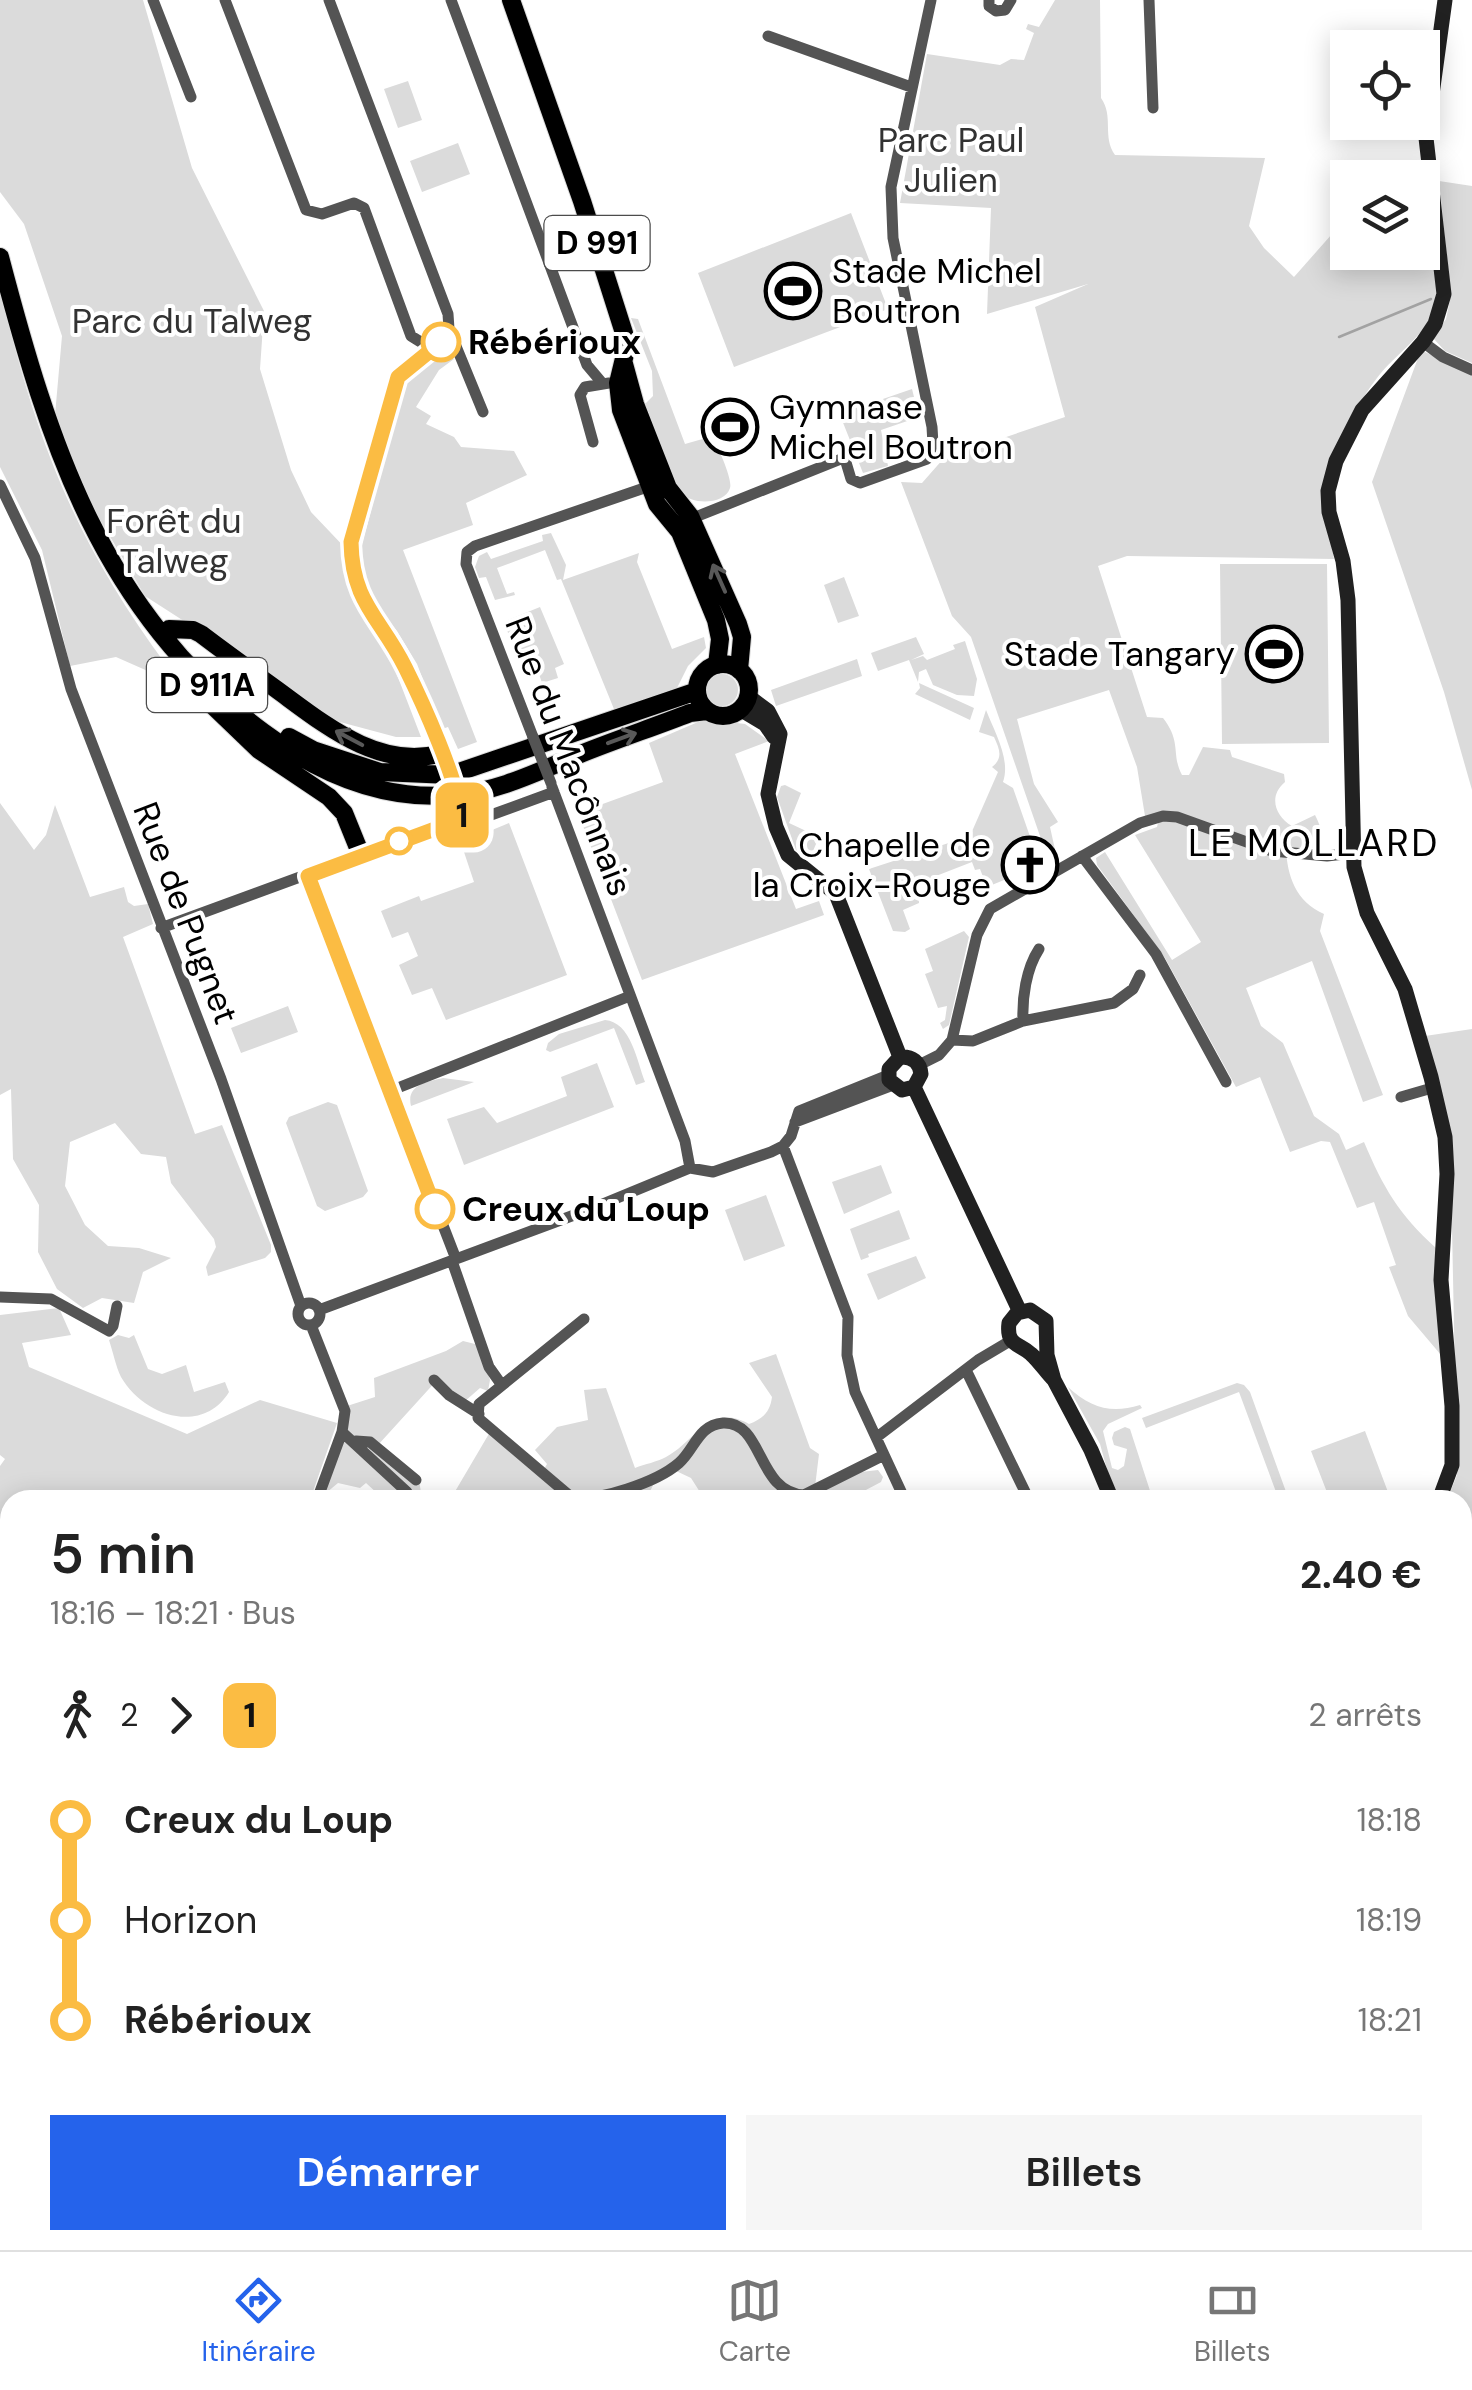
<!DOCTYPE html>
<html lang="fr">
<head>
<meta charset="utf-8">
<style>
  :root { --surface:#fff; --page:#f6f6f6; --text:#222; --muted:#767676; --line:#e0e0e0; --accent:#2563eb }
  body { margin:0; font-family:"DM Sans",sans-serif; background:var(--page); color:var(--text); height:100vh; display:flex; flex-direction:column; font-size:38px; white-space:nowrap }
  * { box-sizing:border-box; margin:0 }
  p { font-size:32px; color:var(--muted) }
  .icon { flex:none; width:55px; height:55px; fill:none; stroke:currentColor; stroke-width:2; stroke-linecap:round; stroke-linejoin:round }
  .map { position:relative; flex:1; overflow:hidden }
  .panel { position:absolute; left:0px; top:1490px; width:1472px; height:760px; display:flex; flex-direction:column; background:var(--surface); border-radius:30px 30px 0 0; box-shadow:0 5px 25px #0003 }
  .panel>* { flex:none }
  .badge { padding:0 20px; border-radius:15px; font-size:35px; line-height:65px }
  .buttons { position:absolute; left:1330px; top:30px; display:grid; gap:20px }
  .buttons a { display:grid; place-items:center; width:110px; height:110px; border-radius:0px; background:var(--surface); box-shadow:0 5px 25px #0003; font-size:50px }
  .map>.badge { position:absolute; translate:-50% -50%; box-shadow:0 0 0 5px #fff }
  .legs { display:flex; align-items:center; gap:15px; height:110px; padding:0 50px; font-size:32px }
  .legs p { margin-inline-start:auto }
  .overview { display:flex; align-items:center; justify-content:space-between; height:170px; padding:0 50px }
  h1 { font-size:55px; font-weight:600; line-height:75px }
  .action { display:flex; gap:20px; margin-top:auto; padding:20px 50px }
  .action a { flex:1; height:115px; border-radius:0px; background:var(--accent); color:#fff; font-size:40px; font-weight:600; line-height:115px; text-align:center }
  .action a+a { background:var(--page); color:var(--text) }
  ul { padding:0 50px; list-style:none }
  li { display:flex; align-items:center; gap:35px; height:100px; font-size:38px }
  li i { display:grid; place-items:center; width:15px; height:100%; margin:0 12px; background:currentColor }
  li i::after { content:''; width:25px; height:25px; margin:-12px; border:8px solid; border-radius:50%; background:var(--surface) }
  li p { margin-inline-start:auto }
  li:first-child i { background:linear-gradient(#0000 50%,currentColor 0) }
  li:last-child i { background:linear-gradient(currentColor 50%,#0000 0) }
  .menu { display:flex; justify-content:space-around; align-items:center; height:140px; border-top:2px solid var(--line); background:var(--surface); font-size:28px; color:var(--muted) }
  .menu a { display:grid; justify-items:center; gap:5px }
  .menu .current { color:var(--accent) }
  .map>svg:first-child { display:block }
  .green { fill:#dbdbdb }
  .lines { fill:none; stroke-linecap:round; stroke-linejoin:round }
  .stream { stroke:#a2a2a2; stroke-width:2.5 }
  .primary-casing { stroke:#dbdbdb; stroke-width:20 }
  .minor { stroke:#545454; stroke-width:11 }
  .tertiary { stroke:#545454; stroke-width:14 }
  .secondary { stroke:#212121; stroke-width:15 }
  .primary { stroke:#000; stroke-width:18 }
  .minor-bridge { stroke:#545454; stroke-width:11 }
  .oneway { stroke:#595959 }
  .line-1-casing { stroke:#fff; stroke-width:22 }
  .line-1 { stroke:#fbbc43; stroke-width:15 }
  .stop-1-dot { fill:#fff; stroke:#fbbc43; stroke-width:5 }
  .labels { text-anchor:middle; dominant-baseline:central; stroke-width:8; stroke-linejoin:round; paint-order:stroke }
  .shield { fill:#fff; stroke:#4c4c4c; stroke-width:2.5 }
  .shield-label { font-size:32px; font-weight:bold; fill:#000 }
  .park-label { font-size:35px; fill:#323232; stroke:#fff }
  .poi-label { font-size:35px; fill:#000; stroke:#fff; text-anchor:start }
  .stop-label { font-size:35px; font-weight:bold; fill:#000; stroke:#fff; text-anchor:start }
  .street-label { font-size:35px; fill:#000; stroke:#fff }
  .neighbourhood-label { font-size:38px; letter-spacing:2.5px; fill:#000; stroke:#fff }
</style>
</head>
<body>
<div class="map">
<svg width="1472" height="2250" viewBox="0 0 1472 2250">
  <rect width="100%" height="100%" fill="#fff"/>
  <path class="green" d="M0 0H143L192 168 264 311 260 369 291 470 311 512 350 553 421 737H396L325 718 246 661 145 596 86 496 55 415 62 336 24 224 0 192Z
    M1055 0H1100L1101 98C1114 116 1102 137 1115 155L1265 158 1249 226 1264 248 1294 277 1347 217 1348 252H1422L1423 193H1426C1431 228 1446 273 1435 307 1424 338 1396 353 1377 378 1337 430 1321 496 1334 559L1127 556 1098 566 1147 717 1163 718C1182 742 1171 755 1182 775H1189L1203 747 1230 750 1232 757 1284 774 1285 782C1268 796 1275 816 1292 826L1315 815C1321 827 1325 837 1318 848H1286C1287 876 1296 902 1324 914L1320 931 1383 1095 1363 1102 1312 961 1246 988 1261 1026 1283 1043 1314 1116 1339 1134 1346 1150 1364 1142C1383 1187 1399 1215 1436 1248L1441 1355 1408 1316 1389 1267 1396 1265 1374 1202 1357 1208 1330 1142 1321 1141 1290 1152 1260 1077 1236 1087 1165 958 1097 865 1096 858 1105 852 1172 960 1201 942 1135 835 1157 827 1159 819 1145 816 1137 767 1109 690 1017 719 1034 784 1058 822 1050 827 1058 863 1053 866 1049 862 971 637 952 616 901 482 922 483 944 458 1065 417 1035 307 1088 284 987 314 991 208 900 203 927 54 1000 65 1011 59 1024 60 1034 33 1026 29 1028 24 1039 27Z
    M408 81 422 120 398 128 384 89Z
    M458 143 470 174 422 192 410 161Z
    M1439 181 1472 186V363L1445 351 1433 338 1446 319 1451 295Z
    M851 213 888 309 734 367 698 273Z
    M0 287C34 436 75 542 167 666L150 672 116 657 70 666 42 550 0 467Z
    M631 318 638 319 685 444 713 436C717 446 733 479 730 488 725 505 691 505 682 493 668 475 655 435 647 412L645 404 653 396 652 371Z
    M1421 350 1472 375V790L1444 692 1372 482Z
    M446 353 454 359 439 370 416 407 431 416 426 424 454 437 461 447 514 451 527 475 466 503 473 525 403 550 477 742 458 749 448 727 442 729 417 664 397 631 376 605 367 589 363 570 362 546 401 391 408 377Z
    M912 389 919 417 881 430 888 466 863 473 838 410 855 404 861 417 882 410 880 400Z
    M551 533 566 565 563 580 639 553 637 562 672 649 704 637 706 648 688 666 676 690 616 714 561 579 557 580 545 550 497 568 507 594 514 592 515 595 495 600 486 577 479 578 475 567 479 556 487 552 491 559 543 541 542 535Z
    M1220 564H1327L1329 743 1222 744Z
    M844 577 859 616 838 623 824 585Z
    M540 607 564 664 555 668 558 678 542 683 538 671 529 674 525 660 520 661 506 628 508 620Z
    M916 637 924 654 911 660 923 656 927 660 955 649 953 645 965 641 977 679 974 696 957 695 933 685 926 669 919 672 918 682 909 660 878 671 871 653Z
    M857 659 862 676 776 706 771 690Z
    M706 690a16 16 0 1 1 32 0a16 16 0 1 1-32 0Z
    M919 683 974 708 970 720 915 694 920 688Z
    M986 710C994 731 1011 759 1003 782L1013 788 1040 865 987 887 980 869 975 870 972 862 918 883 919 903 903 910 910 929 905 932 893 931 869 869 970 836 998 772 992 767C1004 758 999 748 994 737L979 732Z
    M705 719 745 724 769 741 735 754 796 909 819 901 824 915 642 980 578 813 663 782 649 743Z
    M785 785 801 793 789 823 819 837 810 858 796 850 777 797 781 786Z
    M0 803 34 850 46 835 55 805 90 897 124 887 128 902 134 906 148 904 153 924 123 937 195 1134 222 1125 271 1245V1252L265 1258 208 1276 206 1267 216 1247 214 1239 171 1183 166 1157 141 1154 115 1123 70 1142 65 1186 85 1225 108 1246 139 1248 171 1258 143 1272 134 1303 102 1298 83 1308 57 1289 38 1252 39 1205 13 1159 11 1089 0 1095Z
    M509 823 567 975 446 1020 432 988 412 995 399 965 418 956 408 932 392 938 381 911 419 896 421 901 474 882 461 843Z
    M964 931 969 937 949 1025 943 1029 940 1023 945 1020 947 1006 938 1008 925 974 933 971 925 949Z
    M288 1006 298 1032 241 1053 231 1028Z
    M605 1020C631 1022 637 1061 645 1082L636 1085 614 1028 550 1052 546 1050 548 1043 559 1034Z
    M1472 1029V2063L1462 2058V1500H1447L1457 1475 1450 1128 1425 1036Z
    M597 1063 614 1107 464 1165 447 1119 484 1107 497 1123 567 1096 561 1077Z
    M443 1078 474 1082 411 1106C406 1085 426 1082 443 1078Z
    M328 1102 337 1105 368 1191 363 1197 325 1211 317 1206 286 1123 289 1117Z
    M881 1165 892 1193 844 1214 832 1182Z
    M766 1195 785 1246 744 1261 725 1210Z
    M899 1210 910 1239 868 1254 869 1257 861 1260 850 1229Z
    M916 1256 926 1278 878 1300 867 1274Z
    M59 1308 71 1335 22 1343 29 1367 187 1434 260 1400 337 1423 310 1500H10V1570L0 1568V1466L5 1459 0 1455V1315Z
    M118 1335 129 1338 134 1335 148 1369 162 1374 186 1365 194 1392 225 1382 229 1392C203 1435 144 1417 121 1377 116 1367 113 1352 109 1340Z
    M463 1341 479 1345 490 1380 488 1391 480 1388 464 1402 438 1379 378 1445 419 1479 421 1493 439 1492 447 1500H403L391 1490 381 1500H374L378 1494 366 1483 360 1488 338 1483 326 1493 323 1492 347 1406 375 1397 374 1378 446 1351Z
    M776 1354 810 1448 819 1454 814 1495 861 1472 878 1470 883 1477 881 1482 847 1500H705L691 1478 674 1470 654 1483 646 1500H450L490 1432 543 1471 547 1464 535 1450 557 1427 588 1420 584 1390 606 1388 635 1468C645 1464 657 1462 666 1457 695 1442 709 1402 749 1424 763 1419 770 1412 772 1397L749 1363Z
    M1237 1383 1244 1385 1250 1392 1289 1500H1279L1239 1392 1146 1428 1142 1418Z
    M1068 1387C1091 1408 1111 1414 1140 1405L1142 1408 1108 1424 1103 1431 1112 1468 1118 1470 1124 1466 1127 1449 1114 1445 1112 1438 1114 1432 1125 1427 1130 1429 1153 1500H1121L1108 1473 1100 1444Z
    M1365 1431 1391 1500H1330L1311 1451Z
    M10 1665V1799L0 1803V1668Z
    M0 2059 10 2064V2240H256L247 2250H0Z
    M1048 2240H1365L1366 2250H1038Z"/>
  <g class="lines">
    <path class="stream" d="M1339 337 1431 299"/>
    <g class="primary-casing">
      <path id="primary" d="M511 0 582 201 624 333 626 350 618 383 621 410 657 504 680 532 716 620 720 639 717 665
        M0 257C49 444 101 611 263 732 318 773 383 801 453 795 499 792 541 770 583 753 618 739 654 727 690 713L707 711
        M624 364 635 404 668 488 690 516 738 624 742 637 739 670
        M169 629 193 630 201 634C226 653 251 671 276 689 324 724 379 771 442 753
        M697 690a26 26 0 1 1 52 0a26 26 0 1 1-52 0Z
        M207 700 259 750 329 797 344 813 361 855
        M289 737 313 750 380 772 450 775 697 691"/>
    </g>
    <path class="minor" d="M153 0 191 97
      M225 0 306 210 322 214 354 203 364 208 411 336 432 349
      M329 0 448 314 449 329 483 412
      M451 0 587 365 603 384
      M989 0V6L996 11 1005 10 1011 0
      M1149 0 1153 108
      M768 36 911 87
      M1423 342 1443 357 1472 370
      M593 442 580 395 585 387 609 383
      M0 485 35 558 71 689 221 1079 301 1306
      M688 520 841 459H845L851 479 860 483 927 459 933 444 932 427 893 238 891 187 931 0
      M533 737 466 564 467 552 475 546 653 485
      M444 757 406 668 356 587 351 542 398 377 443 341 449 329
      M552 787 685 1141 690 1168
      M1082 856 1156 954 1226 1082
      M308 876 456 1259
      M161 928 447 823 480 819 554 792
      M1023 1021C1022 998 1026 969 1039 949
      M952 1040 973 1041 1023 1021 1114 1003 1133 989 1140 975
      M919 1065 939 1055 952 1040 977 935 990 909 1140 823 1163 816 1177 817 1272 851 1327 856 1353 853
      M390 1091 630 996
      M1401 1097 1432 1088
      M795 1122 893 1085
      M783 1146 848 1317 847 1355 855 1392 905 1500
      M452 1261 489 1367 501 1384
      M0 1297 51 1299 109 1331 113 1326 117 1306
      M298 1314a11 11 0 1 1 22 0a11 11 0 1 1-22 0Z
      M319 1310 593 1208 690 1168 713 1172 771 1152 783 1146 791 1136 799 1111 888 1075
      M584 1319 479 1404 478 1418 571 1497C599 1502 657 1482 679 1463 695 1449 698 1425 723 1423 764 1421 756 1492 804 1495L884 1455
      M311 1325 345 1411 342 1432 317 1500
      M966 1370 1029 1500
      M434 1380 449 1395 479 1414
      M342 1432 407 1492
      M877 1437 978 1360 1010 1341
      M356 1441 370 1442 416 1480
      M0 1991 10 1996
      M1462 2208 1472 2224
      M532 2240 540 2250
      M609 2240 617 2250
      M776 2240 783 2250
      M1286 2250 1289 2240"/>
    <path class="tertiary" d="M0 1577 10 1578
      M900 2240 911 2250"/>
    <path class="secondary" d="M748 696 768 711 780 734 768 794 776 827 788 855 836 894 900 1057
      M740 709 765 724 774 737
      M900 1057 889 1069V1080L902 1090 914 1087
      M900 1057C912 1056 920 1062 921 1074L914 1087
      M914 1087 1020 1312
      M1054 1380C1046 1372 1039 1361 1031 1354 1019 1343 1006 1346 1009 1323L1017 1313 1030 1310 1046 1321 1047 1355 1054 1380 1091 1450 1112 1500
      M1439 1500 1452 1465V1406L1441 1280 1447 1174 1445 1137 1431 1077 1405 989 1367 913 1354 867 1348 600 1343 561 1329 512 1328 491 1336 461 1362 410 1423 342 1435 324 1444 294 1426 138 1445 0
      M1375 2240 1376 2250"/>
    <use href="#primary" class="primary"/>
    <path class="minor-bridge" d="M533 737 551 783
      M444 757 461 810"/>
  </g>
  <defs><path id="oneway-shaft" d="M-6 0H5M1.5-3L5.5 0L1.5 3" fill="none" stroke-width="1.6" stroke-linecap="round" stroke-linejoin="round" transform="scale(2.5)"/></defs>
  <g class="oneway">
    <use href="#oneway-shaft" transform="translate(719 578) rotate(-114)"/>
    <use href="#oneway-shaft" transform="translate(349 738) rotate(-152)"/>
    <use href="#oneway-shaft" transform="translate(622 738) rotate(-20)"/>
  </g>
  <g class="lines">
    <g class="line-1-casing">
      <path id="line-1" d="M435 1209 308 876 462 819C458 781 423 703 405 667 380 617 352 603 351 542L398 377 441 342"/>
    </g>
    <use href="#line-1" class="line-1"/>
  </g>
  <defs>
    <g id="stadium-ring" transform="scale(2.875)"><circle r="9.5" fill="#fff" stroke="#000" stroke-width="1.5"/><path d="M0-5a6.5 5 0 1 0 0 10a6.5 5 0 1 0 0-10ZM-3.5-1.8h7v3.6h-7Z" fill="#000"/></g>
    <g id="church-ring" transform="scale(2.875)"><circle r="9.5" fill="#fff" stroke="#000" stroke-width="1.5"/><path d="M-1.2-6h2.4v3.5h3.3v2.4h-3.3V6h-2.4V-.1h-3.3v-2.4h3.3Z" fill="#000"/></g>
  </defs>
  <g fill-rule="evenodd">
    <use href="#stadium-ring" x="793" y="291"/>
    <use href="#stadium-ring" x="730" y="427"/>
    <use href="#stadium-ring" x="1274" y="654"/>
    <use href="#church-ring" x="1030" y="865"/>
  </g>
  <g class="stop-1-dot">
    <circle cx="441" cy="342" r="18"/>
    <circle cx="399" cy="841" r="12"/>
    <circle cx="435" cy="1209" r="18"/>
  </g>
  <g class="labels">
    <g class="shield">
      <rect x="544.5" y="216" width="105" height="54" rx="8"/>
      <rect x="147" y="658" width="120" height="54" rx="8"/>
    </g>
    <g class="shield-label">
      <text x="597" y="243">D 991</text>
      <text x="207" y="685">D 911A</text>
    </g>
    <g class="park-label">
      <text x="951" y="140">Parc Paul<tspan x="951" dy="40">Julien</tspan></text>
      <text x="192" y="321">Parc du Talweg</text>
      <text x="174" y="521">Forêt du<tspan x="174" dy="40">Talweg</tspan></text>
    </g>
    <g class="poi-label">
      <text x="832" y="271">Stade Michel<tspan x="832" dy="40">Boutron</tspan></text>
      <text x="769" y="407">Gymnase<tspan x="769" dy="40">Michel Boutron</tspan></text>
      <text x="1235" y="654" text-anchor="end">Stade Tangary</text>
      <text x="991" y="845" text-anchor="end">Chapelle de<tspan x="991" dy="40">la Croix-Rouge</tspan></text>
    </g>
    <g class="stop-label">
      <text x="468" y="342">Rébérioux</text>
      <text x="462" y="1209">Creux du Loup</text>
    </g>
    <g class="street-label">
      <text transform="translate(569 756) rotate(69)">Rue du Macônnais</text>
      <text transform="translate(186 913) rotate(69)">Rue de Pugnet</text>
    </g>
    <g class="neighbourhood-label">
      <text x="1314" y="843">LE MOLLARD</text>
    </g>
  </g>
</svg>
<div class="buttons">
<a><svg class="icon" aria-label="locate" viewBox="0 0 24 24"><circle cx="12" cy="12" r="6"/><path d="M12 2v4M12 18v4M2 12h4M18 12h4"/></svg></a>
<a><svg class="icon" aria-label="layers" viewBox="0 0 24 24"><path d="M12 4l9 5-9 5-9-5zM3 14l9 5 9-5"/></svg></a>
</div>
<b class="badge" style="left:462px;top:815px;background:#fbbc43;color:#111">1</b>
<section class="panel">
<div class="overview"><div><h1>5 min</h1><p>18:16 – 18:21 · Bus</p></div><b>2.40 €</b></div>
<div class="legs"><svg class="icon" aria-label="walk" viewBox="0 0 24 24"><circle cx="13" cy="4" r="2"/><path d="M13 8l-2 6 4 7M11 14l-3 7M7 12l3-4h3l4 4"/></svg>2<svg class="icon" aria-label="forward" viewBox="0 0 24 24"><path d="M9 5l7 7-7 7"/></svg><b class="badge" style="background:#fbbc43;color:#111">1</b><p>2 arrêts</p></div>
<ul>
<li><i style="color:#fbbc43"></i><b>Creux du Loup</b><p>18:18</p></li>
<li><i style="color:#fbbc43"></i><span>Horizon</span><p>18:19</p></li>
<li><i style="color:#fbbc43"></i><b>Rébérioux</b><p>18:21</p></li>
</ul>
<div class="action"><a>Démarrer</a><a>Billets</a></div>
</section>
</div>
<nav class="menu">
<a class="current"><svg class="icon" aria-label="directions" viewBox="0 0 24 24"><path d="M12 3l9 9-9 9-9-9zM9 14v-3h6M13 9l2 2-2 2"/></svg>Itinéraire</a>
<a><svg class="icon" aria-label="map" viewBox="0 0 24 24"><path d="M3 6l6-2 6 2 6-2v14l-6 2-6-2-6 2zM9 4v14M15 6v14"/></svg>Carte</a>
<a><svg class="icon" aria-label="tickets" viewBox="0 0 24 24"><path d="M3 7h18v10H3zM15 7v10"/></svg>Billets</a>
</nav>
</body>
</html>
